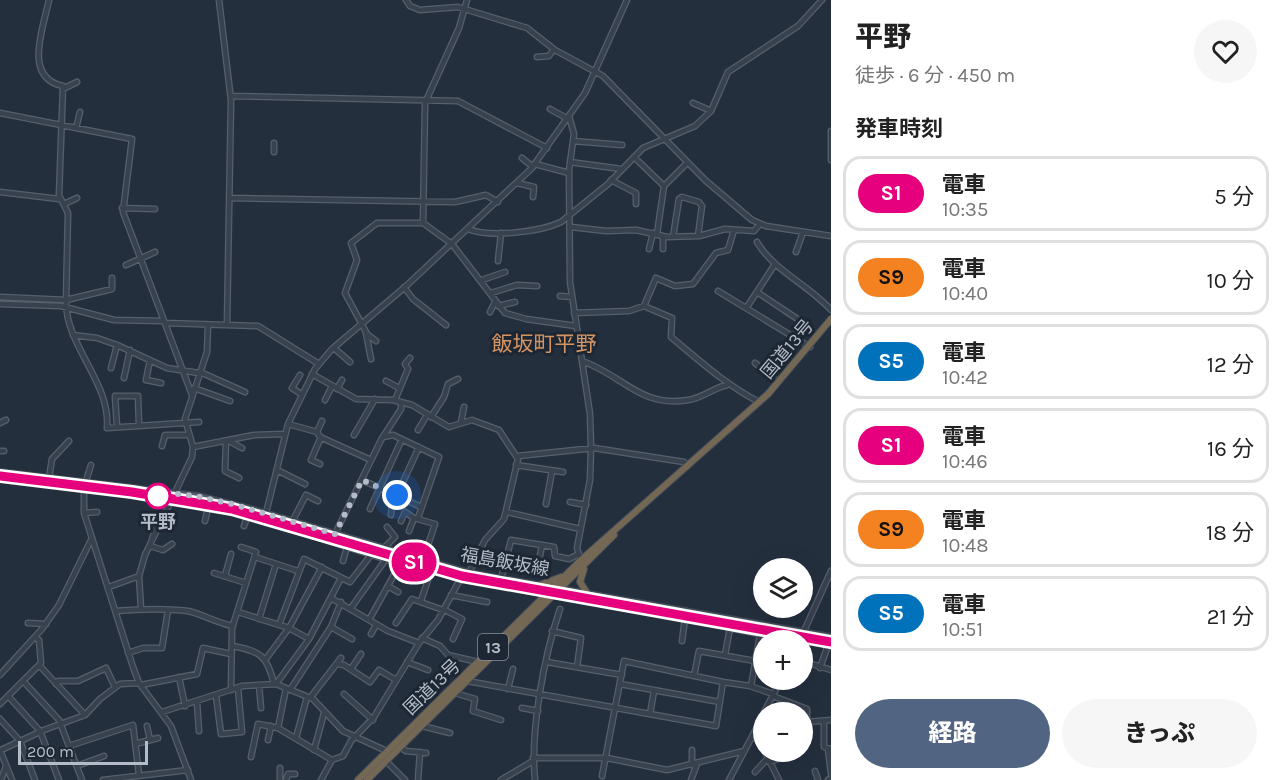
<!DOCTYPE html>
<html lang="ja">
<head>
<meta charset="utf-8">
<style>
  :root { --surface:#fff; --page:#f6f6f6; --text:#222; --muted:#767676; --line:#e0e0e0; --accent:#516482 }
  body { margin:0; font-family:Karla,"Noto Sans JP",sans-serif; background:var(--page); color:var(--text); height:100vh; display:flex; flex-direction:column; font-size:22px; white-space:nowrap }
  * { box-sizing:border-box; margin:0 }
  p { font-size:20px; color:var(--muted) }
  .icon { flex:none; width:33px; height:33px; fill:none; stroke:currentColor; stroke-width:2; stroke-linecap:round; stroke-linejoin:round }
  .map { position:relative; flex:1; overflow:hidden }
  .side { display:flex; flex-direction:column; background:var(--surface); width:450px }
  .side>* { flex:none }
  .badge { padding:0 12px; border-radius:20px; font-size:21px; line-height:39px }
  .fabs { position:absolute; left:753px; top:558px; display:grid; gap:12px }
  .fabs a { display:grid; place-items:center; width:60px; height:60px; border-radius:50%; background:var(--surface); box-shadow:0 6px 24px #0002; font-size:30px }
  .scale { position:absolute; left:18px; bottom:15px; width:130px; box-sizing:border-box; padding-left:6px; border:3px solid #b4bcc9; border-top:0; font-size:16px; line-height:21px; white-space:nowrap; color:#b4bcc9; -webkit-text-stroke:4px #1d2633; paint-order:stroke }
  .you { position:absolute; width:30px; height:30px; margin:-15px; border:4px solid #fff; border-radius:50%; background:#1a73e8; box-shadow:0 0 0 9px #1a73e833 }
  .map>.badge { position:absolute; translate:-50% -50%; box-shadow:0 0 0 3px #fff }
  h2 { padding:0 24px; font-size:22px; line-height:54px }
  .round { display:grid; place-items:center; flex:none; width:63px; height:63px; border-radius:32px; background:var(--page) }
  .headline { display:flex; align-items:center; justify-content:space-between; height:102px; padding:0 24px }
  h1 { font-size:28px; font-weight:800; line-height:45px }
  .primary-button { display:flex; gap:12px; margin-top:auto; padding:12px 24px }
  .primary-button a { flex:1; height:69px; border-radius:36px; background:var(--accent); color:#fff; font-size:24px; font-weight:800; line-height:69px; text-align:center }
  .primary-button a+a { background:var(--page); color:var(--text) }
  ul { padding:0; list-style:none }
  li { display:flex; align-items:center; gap:18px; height:75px; margin:0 12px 9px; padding:0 12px; border:3px solid var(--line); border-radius:18px }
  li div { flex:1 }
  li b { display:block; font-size:22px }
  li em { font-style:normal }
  li .badge { min-width:66px; font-weight:700; text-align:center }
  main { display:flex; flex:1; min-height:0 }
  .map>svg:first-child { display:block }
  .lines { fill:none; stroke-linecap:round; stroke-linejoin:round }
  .minor-casing { stroke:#565f6c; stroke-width:7 }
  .major-casing { stroke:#414a57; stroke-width:8 }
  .highway-casing { stroke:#434c59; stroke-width:8 }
  .minor { stroke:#38414e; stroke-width:4.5 }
  .major { stroke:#56606e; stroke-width:5 }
  .highway { stroke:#746855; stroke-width:6 }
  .rail-casing { stroke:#5a6575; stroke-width:4 }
  .rail { stroke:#1d2633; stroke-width:1.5; stroke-dasharray:4.5; stroke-linecap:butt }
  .line-casing { stroke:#fff; stroke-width:14 }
  .line { stroke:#e6007e; stroke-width:9 }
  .walk { stroke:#b4bcc9; stroke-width:6; stroke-dasharray:0 10.8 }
  .stop-dot { fill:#fff; stroke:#e6007e; stroke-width:3 }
  .labels { text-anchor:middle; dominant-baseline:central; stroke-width:6; stroke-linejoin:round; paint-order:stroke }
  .shield { fill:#1d2633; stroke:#878f9c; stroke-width:1.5 }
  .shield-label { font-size:16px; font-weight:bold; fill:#b4bcc9 }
  .street-label { font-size:18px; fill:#b4bcc9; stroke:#1d2633 }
  .stop-label { font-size:18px; font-weight:bold; fill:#b4bcc9; stroke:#1d2633 }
  .quarter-label { font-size:21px; fill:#d59563; stroke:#1d2633 }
</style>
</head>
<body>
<main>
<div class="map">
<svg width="831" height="780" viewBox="0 0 831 780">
  <rect width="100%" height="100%" fill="#242f3e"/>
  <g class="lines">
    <g class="minor-casing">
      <path id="minor" d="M219 0 231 100 227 325
        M406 0 410 6 420 10 458 7 527 28 555 50 603 76 705 180 752 220 766 226 831 236
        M537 57 549 56 554 49
        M63 89 77 82
        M231 96 458 101 547 148
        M693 103 711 111
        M550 109 568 119
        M0 113 132 139 123 212 192 395
        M569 116 574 134 569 170 570 282 590 414 591 448 590 480 577 548 581 560
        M76 128 80 112
        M831 131V160
        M573 141 622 145
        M274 143V152
        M634 157 664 186
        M522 158 533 167
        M570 162 621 169
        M535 164 569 173
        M611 180 636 193V204
        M517 183 534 187 533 197
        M0 192 59 199
        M230 198 455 202 486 195 498 202
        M64 204 77 198
        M122 208 155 209
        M423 223 425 103 459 28 467 0
        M571 227 606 231 636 230 667 237 699 236 725 229 754 231 760 224
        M468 229C490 238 540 232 561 222L608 184 643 148 695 126 711 111 728 72 798 26 822 0
        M657 234 664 186 687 163
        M663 236V249
        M673 237 679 199 682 197 699 202 702 206 698 236
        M757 242C774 271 809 285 831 310
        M649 249 653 233
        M796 252 803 232
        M498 261 501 233
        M126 265 155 252
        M112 278V289L66 300C65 346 111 382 107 428L199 422
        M482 280 505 272
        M404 287 413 299 446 325
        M718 291 810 347
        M757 292 802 322 794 336
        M491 293 517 285 537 286
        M560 296 572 297
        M0 297 66 300 68 213 59 195 63 86C22 78 44 26 49 0
        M0 304 61 306 114 320 164 321
        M498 306 515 302
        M644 306 656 278 675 286 693 284 716 253 728 250 734 230
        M747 307 775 264
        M490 312 495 302
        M574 313 629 311 644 306 672 318 671 337C701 362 725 384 759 402
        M165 323 258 326 319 364
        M366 333 371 359
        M73 335 97 338 117 345
        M376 341 367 334 345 293 357 260 351 243 377 223H423L452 244 505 313 526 319 576 326
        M334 348 350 362
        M150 360 146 380 161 383
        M582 361C623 375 640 408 688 400 703 398 713 388 727 385
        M755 363 778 382
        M111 368 117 345 167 368 199 373
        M200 372 245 392
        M312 374 356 399 393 400 412 405 449 427 472 420 499 430 518 459 504 519 485 540 469 573
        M300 375 292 388 301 394
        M124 378 130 350
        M386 381 399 388
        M194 388 230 401
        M337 389 342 380
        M325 400 332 386
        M395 400 408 369 405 364 410 358
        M431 417 444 397 448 384 458 379
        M461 422 464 407
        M0 423 6 420
        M288 424 317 432 320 437 371 460
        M117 427 115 396H138L139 425
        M418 430 427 415
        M317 432 322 421
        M354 435 375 399
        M383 437 393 435 439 457 418 518
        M226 441 225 471 239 478
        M229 441 242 448
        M162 446 165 435H189
        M193 447 254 435 285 434
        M0 451H4
        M518 456 594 448 684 462 688 465
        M320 464 311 460 321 437
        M91 465 84 487V513L133 667 139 683 171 726 191 780
        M516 465 563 472
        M277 470 305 484
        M49 478 52 459 69 441
        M362 480 421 507
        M570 502 586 505
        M546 504 552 471
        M370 509 402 439
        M507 512 580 529
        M84 513 97 512
        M266 513 288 424 315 369 332 349 405 287 531 169 585 93 627 0
        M391 515 392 506 419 447
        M158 520 150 546 163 550 172 544
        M205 521 210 499
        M401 521 405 512 414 518 435 524 423 560
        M292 522 306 495 318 501
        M244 526 250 509
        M409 531 414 518
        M300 532 400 564 369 620
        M335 534 381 440 401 409V402
        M384 548 395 537 387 527
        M255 557 298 571
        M343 561 347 547
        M539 561 542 545
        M214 573 246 583
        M225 576 231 554
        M501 579 511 540 554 547 555 556 569 559 577 555
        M388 586 398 592
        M109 587 139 576
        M451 595 487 602
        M331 598 388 631 419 643
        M421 601 428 580
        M351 608 386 559
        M141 609 139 576 145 555 192 457 193 447 185 419 207 352 208 325
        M443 609 462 619 453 639
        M116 611C139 609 164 608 188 611 202 614 217 623 233 626
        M238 612 289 628 309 639
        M259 619 276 564
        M28 623 46 624
        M396 623 412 599 443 610
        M279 625 304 559 350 582 371 555
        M331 627 352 639
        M552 631 581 638 577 667
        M371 634 376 625
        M422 638 440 646 448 655 478 662
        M800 640 831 571
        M682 641 686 611
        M232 646C260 651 267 655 274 684
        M128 653 143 648H162L168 610
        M725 655 730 628 760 634 751 686
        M265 660 289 628 322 567
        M802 661 831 670
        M407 662 428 670
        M547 662 622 675
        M337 664 344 665 370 682 379 670 396 680
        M39 665 85 715
        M820 668 827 648 831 646
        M351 669 361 654
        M0 675 42 629 59 605 92 538
        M694 676 699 651 755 661
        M179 677 185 706
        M467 681 716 726 723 682 750 686 773 694
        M24 682 59 720 82 780
        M56 684 58 681H78L106 668 115 687
        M276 684 309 639 341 578
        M620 684 720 702
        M141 685 197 674 203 648 231 654
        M259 685 261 708
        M508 689 513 669
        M231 690 232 628 256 552 241 547
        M290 690 331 627 341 602
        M455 693 475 699 473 711 501 720
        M344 694 373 720
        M216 696 221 734 242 732 238 688
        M773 696 807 709V722
        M9 697 40 731 59 780
        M310 698 341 658
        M197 702 199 731
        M0 704 41 663 39 640 35 637
        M522 708 538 711
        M162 712 242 686 276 684 313 699 343 731 393 754
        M764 712 781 680
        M650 714 654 691
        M0 719 20 741 35 780
        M824 721V747L831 749
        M147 726 150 740
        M422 726 450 733
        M802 726 807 722 831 720
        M278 728 286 688
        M752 737 759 740 779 780
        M296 738 307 697
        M268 740 271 726
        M135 744 158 738
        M69 746 133 725 139 775
        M400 747 406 751 426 753
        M828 749 831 774
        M0 750 12 780
        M1 750 44 730 85 715 100 699 120 684 139 683
        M314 750 324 713
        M251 757 258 724 278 728 332 760 343 756 351 741 374 717 419 643 438 620 464 572
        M533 758H607L667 770 744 751
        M386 761 405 780
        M769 762 798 752
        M692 765V750
        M77 766 104 756
        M280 768V780
        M815 771 818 780
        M755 772 767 759
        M602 776 624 661 723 682
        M1 780 6 766
        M103 780 188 770
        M286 780 288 774H295
        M321 780 332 760
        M418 780 420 752
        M501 780 533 761
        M535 780C530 731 544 656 560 609
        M691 780 697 764
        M729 780 764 714
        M828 780 831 778"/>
    </g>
    <g class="major-casing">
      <path id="major" d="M0 472 197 496 250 509 469 573 831 637"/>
    </g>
    <g class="highway-casing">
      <path id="highway" d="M584 569 580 582 587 593
        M540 585 561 577
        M358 780 581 560 768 394 831 319
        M367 780 614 535"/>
    </g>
    <use href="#minor" class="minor"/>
    <use href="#major" class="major"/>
    <use href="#highway" class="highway"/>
    <g class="rail-casing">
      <path id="rail" d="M0 476 132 492 232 509 462 576 831 642"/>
    </g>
    <use href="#rail" class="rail"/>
  </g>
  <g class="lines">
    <g class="line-casing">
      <path id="line" d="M0 476 132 492 232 509 462 576 831 642"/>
    </g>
    <use href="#line" class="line"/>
    <path class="walk" d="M158 496 153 491 196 496 232 504 335 534 362 480 397 495"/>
  </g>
  <circle class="stop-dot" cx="158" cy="496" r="12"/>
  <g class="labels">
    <rect class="shield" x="478" y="634" width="30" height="26" rx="4.5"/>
    <g class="shield-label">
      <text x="493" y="647">13</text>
    </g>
    <g class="street-label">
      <text transform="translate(787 349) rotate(-50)">国道13号</text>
      <text transform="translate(505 562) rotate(10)">福島飯坂線</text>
      <text transform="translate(432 687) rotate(-44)">国道13号</text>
    </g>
    <g class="stop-label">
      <text x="158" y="522">平野</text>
    </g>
    <g class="quarter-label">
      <text x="544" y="344">飯坂町平野</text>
    </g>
  </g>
</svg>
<div class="fabs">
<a><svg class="icon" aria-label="layers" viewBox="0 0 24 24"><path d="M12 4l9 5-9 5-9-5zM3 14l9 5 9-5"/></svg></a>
<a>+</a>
<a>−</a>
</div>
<div class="scale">200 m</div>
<div class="you" style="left:397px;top:495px"></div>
<b class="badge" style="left:414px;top:562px;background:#e6007e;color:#fff">S1</b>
</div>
<section class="side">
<div class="headline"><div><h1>平野</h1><p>徒歩 · 6 分 · 450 m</p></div><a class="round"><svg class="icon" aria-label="heart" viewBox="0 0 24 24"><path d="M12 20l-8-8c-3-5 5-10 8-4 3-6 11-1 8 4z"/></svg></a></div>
<h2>発車時刻</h2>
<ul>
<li><span class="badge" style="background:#e6007e;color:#fff">S1</span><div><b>電車</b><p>10:35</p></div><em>5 分</em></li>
<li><span class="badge" style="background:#f58220;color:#111">S9</span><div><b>電車</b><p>10:40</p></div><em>10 分</em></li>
<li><span class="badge" style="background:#0072bc;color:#fff">S5</span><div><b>電車</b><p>10:42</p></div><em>12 分</em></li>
<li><span class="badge" style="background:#e6007e;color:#fff">S1</span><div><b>電車</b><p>10:46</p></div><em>16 分</em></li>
<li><span class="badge" style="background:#f58220;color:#111">S9</span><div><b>電車</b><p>10:48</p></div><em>18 分</em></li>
<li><span class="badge" style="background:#0072bc;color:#fff">S5</span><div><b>電車</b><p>10:51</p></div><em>21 分</em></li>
</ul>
<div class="primary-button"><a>経路</a><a>きっぷ</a></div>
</section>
</main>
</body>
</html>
